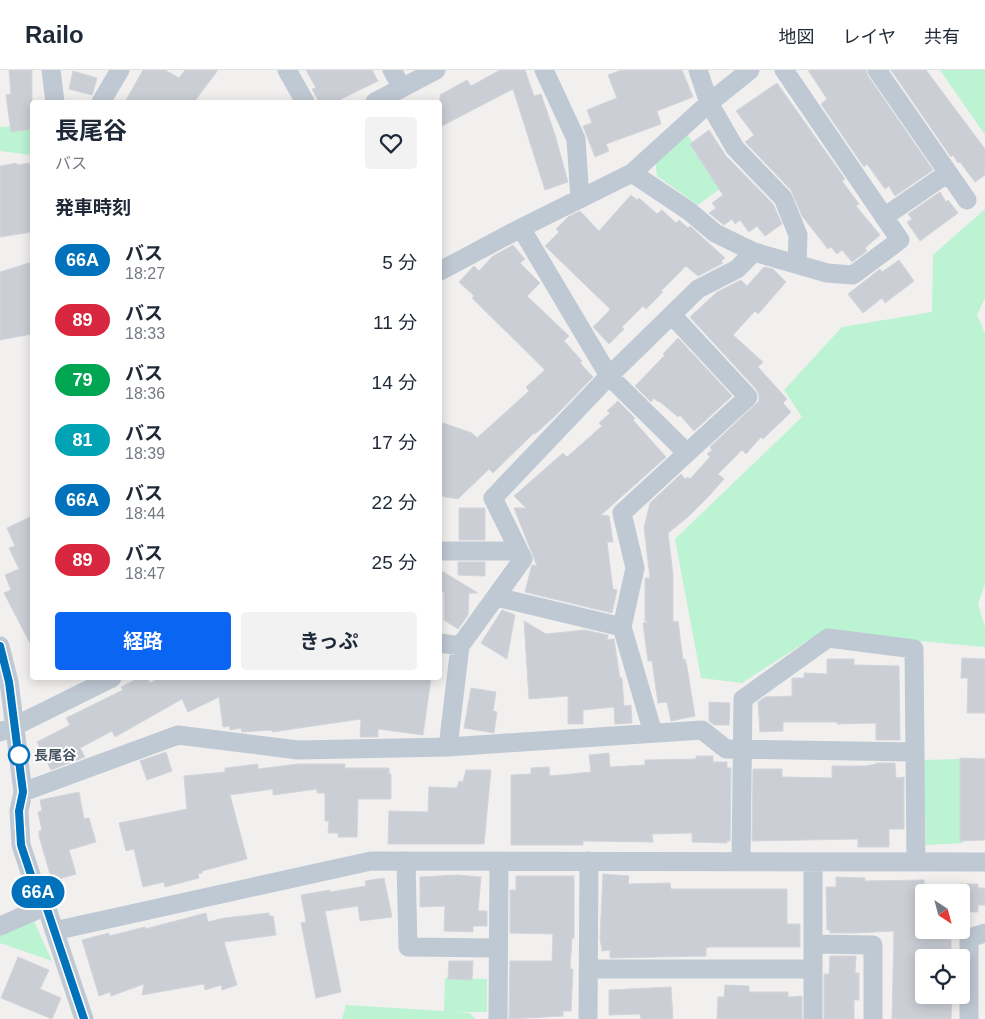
<!DOCTYPE html>
<html lang="ja">
<head>
<meta charset="utf-8">
<style>
  :root { --surface:#fff; --page:#f2f2f3; --text:#1f2937; --muted:#747a83; --line:#e0e1e3; --accent:#0965f2 }
  body { margin:0; font-family:Helvetica,"Noto Sans JP",sans-serif; background:var(--page); color:var(--text); height:100vh; display:flex; flex-direction:column; font-size:19px; white-space:nowrap }
  * { box-sizing:border-box; margin:0 }
  p { font-size:16px; color:var(--muted) }
  .icon { flex:none; width:28px; height:28px; fill:none; stroke:currentColor; stroke-width:2; stroke-linecap:round; stroke-linejoin:round }
  .map { position:relative; flex:1; overflow:hidden }
  .panel { position:absolute; left:30px; top:30px; width:412px; height:580px; display:flex; flex-direction:column; background:var(--surface); border-radius:5px; box-shadow:0 2px 12px #0003 }
  .panel>* { flex:none }
  .badge { padding:0 10px; border-radius:16px; font-size:18px; line-height:32px }
  .needle { width:32px; rotate:144deg }
  .controls { position:absolute; left:915px; top:814px; display:grid; gap:10px }
  .controls a { display:grid; place-items:center; width:55px; height:55px; border-radius:5px; background:var(--surface); box-shadow:0 2px 12px #0003; font-size:25px }
  .map>.badge { position:absolute; translate:-50% -50%; box-shadow:0 0 0 2px #fff }
  h2 { padding:0 25px; font-size:19px; line-height:45px }
  .round { display:grid; place-items:center; flex:none; width:52px; height:52px; border-radius:5px; background:var(--page) }
  .summary { display:flex; align-items:center; justify-content:space-between; height:85px; padding:0 25px }
  h1 { font-size:24px; font-weight:700; line-height:38px }
  .cta { display:flex; gap:10px; margin-top:auto; padding:10px 25px }
  .cta a { flex:1; height:58px; border-radius:5px; background:var(--accent); color:#fff; font-size:20px; font-weight:700; line-height:58px; text-align:center }
  .cta a+a { background:var(--page); color:var(--text) }
  ul { padding:0; list-style:none }
  li { display:flex; align-items:center; gap:15px; height:60px; padding:0 25px }
  li div { flex:1 }
  li b { display:block; font-size:19px }
  li em { font-style:normal }
  li .badge { min-width:55px; font-weight:700; text-align:center }
  header { display:flex; align-items:center; gap:30px; box-sizing:border-box; height:70px; padding:0 25px; background:var(--surface); border-bottom:1px solid var(--line) }
  header strong { font-size:24px }
  nav { display:flex; gap:28px; margin-inline-start:auto; font-size:18px }
  .map>svg:first-child { display:block }
  .green { fill:#bbf3d3 }
  .building { fill:#cbced5; stroke:#d3d5dc }
  .lines { fill:none; stroke-linecap:round; stroke-linejoin:round }
  .minor { stroke:#bfc9d3; stroke-width:19 }
  .line-casing { stroke:#fff; stroke-width:11 }
  .line { stroke:#0072bc; stroke-width:8 }
  .stop-dot { fill:#fff; stroke:#0072bc; stroke-width:2.5 }
  .labels { text-anchor:middle; dominant-baseline:central; stroke-width:4; stroke-linejoin:round; paint-order:stroke }
  .stop-label { font-size:14px; font-weight:bold; fill:#46525f; stroke:#fff; text-anchor:start }
</style>
</head>
<body>
<header>
<strong>Railo</strong>
<nav><a>地図</a><a>レイヤ</a><a>共有</a></nav>
</header>
<div class="map">
<svg width="985" height="949" viewBox="0 0 985 949">
  <rect width="100%" height="100%" fill="#f2efef"/>
  <path class="green" d="M940 0H985V65Z
    M32 55V85L0 81V57Z
    M688 65 721 118 698 135 657 106 655 90Z
    M985 139V228L977 245 985 263V514L978 534 985 557V577L821 562 742 613 701 608 675 469 802 347 784 320 842 257 932 242 933 185Z
    M960 689 963 773 926 775 924 690Z
    M33 849 52 891 0 873V865Z
    M445 908 487 909V942H456L470 943 475 949H342L346 935 444 941Z"/>
  <path class="building" d="M9 0H32V59L11 62 6 25 11 24Z
    M143 0H165L179 8 185 0H218L194 32H125Z
    M306 0H372L378 11 335 32H319L312 19 316 18Z
    M500 0H525L534 26 541 24 555 65 568 112 545 120 513 19 440 57V25L467 10 471 16Z
    M622 0H682L693 27 657 41 661 54 606 74 609 81 595 87 583 56 592 53 587 40 617 28 608 5Z
    M808 0H866L868 6 933 100 895 126 889 116 885 119 867 94 864 97 821 34 827 29Z
    M891 0H926L985 79V105L975 112 960 92 958 93 953 85 951 87Z
    M73 1 97 8 92 25 69 19Z
    M777 13 845 109 842 111 859 134 856 136 880 165 865 178 867 181 852 192 842 180 837 184 831 177 828 179 802 146 791 120 745 72 754 65 736 41Z
    M709 60 726 86 773 134 782 154 765 166 757 156 749 162 740 150 735 154 732 149 724 155 709 143 716 138 712 133 723 125 690 74Z
    M17 93V95L29 93 30 95H32V162L0 167V96Z
    M940 122 946 132 948 130 958 143 920 171 907 152 912 149 908 144Z
    M631 125 637 130 639 128 657 144 662 140 676 153 679 150 688 158 690 156 725 188 721 191 723 193 698 206 686 196 661 221 663 222 646 239 643 236 622 257 624 259 609 274 593 257 610 240 609 238 545 176 559 162 556 159 568 147 580 141 599 161Z
    M513 175 525 189 520 193 540 213 527 226 569 266 564 271 582 291 580 293 593 307 556 345 535 364 534 363 493 403 489 399 458 429 440 426V352L472 363 477 368 529 321 526 317 545 300 472 228 474 226 459 212 474 196 479 201 493 186Z
    M899 190 914 211 885 233 882 228 863 243 848 224 880 199 882 202Z
    M32 192V264L0 270V202Z
    M764 197 773 199 786 212 758 244 755 241 733 265 763 292 758 297 787 329 783 333 791 342 763 369 761 367 746 384 742 380 718 404 724 409 708 427 688 447 668 463 673 505V552L678 551 683 590 685 589 687 597 695 646 671 651 667 632 658 633 652 591H648L643 553 649 552 645 551V508H650L644 457 650 433 681 404 685 409 688 407 690 409 710 387 707 384 712 380 710 377 759 331V325L756 319 690 247 717 222 741 210 747 216Z
    M678 268 732 326 694 361 680 345 678 347 659 331 658 332 654 328 651 332 635 316 665 285 663 284Z
    M618 331 635 348 633 350 666 387 601 445 609 446 613 472H607L613 519 617 520 612 543 525 522 531 498 532 495 537 496 514 438H526L514 426 563 383 567 387 602 356 599 353 610 343 607 341Z
    M459 438H485V470H459Z
    M32 446V577L4 523 11 520 5 505 19 499 9 478 15 476 7 458Z
    M458 492H485V506L458 505Z
    M440 500 478 523H469L468 545 458 559 444 550V522H440Z
    M502 540 515 545 507 589 481 573Z
    M524 551 546 564 585 560 608 565 607 570 614 569 620 608H622L624 636 631 635 632 653 615 654 614 637 583 640V654H568V626L529 629Z
    M962 588 985 589V643H967L968 608H961Z
    M827 589H854V595L899 596 900 670H876V653L837 654V652H783V661L760 662 758 632 765 627 792 626V608H804V603L827 604Z
    M139 608H147L150 613 160 608H431L423 665 378 659V667H360L361 649 272 662V660L242 662 241 658 230 660V656L223 657 219 627 188 642 182 629 115 667 112 661 80 678 85 687 51 700 37 672 70 655 66 648 123 620 121 617Z
    M471 618 496 622 493 641 497 642 494 663 464 658Z
    M709 632 730 633 729 655H714L709 651Z
    M166 682 172 701 147 710 140 691Z
    M609 683 610 697 645 695V690L696 689V686H713V692H727V698H731L730 771H727V773L692 772V763L652 764 653 772 583 771V775H511V705L531 704V698L549 697 550 706 591 702 589 685Z
    M960 688 985 689V770L960 771Z
    M876 693H895L896 708 904 707V759H889V777H858V769L752 771 753 699H782V707L832 708V696H866L876 694Z
    M258 694V699L298 694H345V698H389V704H391V729H358L357 767H338V763H328L329 751H325V723H317V719L273 725V719L230 725 247 789 202 801V803L198 804 199 808 165 817 164 812 143 817 134 779 126 781 119 753 187 739 184 706 225 702V698Z
    M466 700H491L484 774H388L389 741 428 742 429 717 457 718 459 711 463 712Z
    M79 722 84 749 89 748 96 772 69 780 76 804 52 811 39 766V761L42 760 38 742 42 741 40 730Z
    M603 804 629 806 628 814 670 813 671 819H787V854H800V877H710L706 878V886L610 888V880L602 881 600 868Z
    M458 805 481 807 478 841H487V856H473V862L444 861 445 836 420 837V807Z
    M516 806H574V868H572L570 899H573L571 941H563V946L509 949 510 891H552L553 864 510 863V820H516Z
    M836 807 865 808V811L924 810V860H951V887L924 888 923 925H952L951 949H892L894 861 856 863H830V860H827L826 817H836Z
    M384 808 392 847 360 851 358 836 325 841 341 922 316 928 301 853 306 852 301 825 330 820V822L366 816 365 811Z
    M961 814H978V818H985V835H978V842H961Z
    M206 843 208 852 224 848 269 843V846H273L276 865 224 872 237 915 222 920 221 915 205 920 204 914 142 925 144 914 111 926 110 922 99 926 82 870 109 863V866L145 857V859Z
    M830 886H856L855 903H859V930H854V949H824V904H829Z
    M18 887 49 900 40 919 61 928 52 949 1 928Z
    M449 891H473L472 910 448 909Z
    M725 915 749 916V922H788V927L802 926V949H717L718 927H724Z
    M671 917 673 949H641L640 944 609 945V920Z"/>
  <g class="lines">
    <path class="minor" d="M51 0 55 32
      M287 0 305 32
      M392 0 402 18
      M544 0 576 69 580 129
      M698 0 709 33 735 78 783 128 798 165 797 194
      M877 0 967 130
      M101 32 120 0
      M375 32 436 0
      M632 103 689 141 715 163 754 182 827 203 853 205 900 170 784 0
      M884 147 948 103
      M521 158 609 306 687 383 622 443 635 498 622 557 653 663
      M440 201 521 158 632 103 709 33 750 0
      M672 245 748 327 687 383
      M440 481H519
      M496 527 622 557
      M440 573 460 576
      M0 576 9 612 23 722 19 741 21 775 35 817 46 836 84 949
      M0 662 15 656 112 608
      M448 677 460 576 523 489 493 428 609 306 698 219 737 199 754 182
      M23 722 178 665 298 680 448 677 702 660 726 679 915 682
      M406 791 408 877 498 878
      M741 792 743 629 828 568 914 579 916 792
      M813 792V949
      M0 856 46 836
      M54 861 371 791 985 792
      M813 874 873 875V949
      M588 899H813
      M498 949 499 791
      M588 949 589 791
      M969 949V868L985 863"/>
  </g>
  <g class="lines">
    <g class="line-casing">
      <path id="line" d="M0 576 9 612 23 722 19 741 21 775 35 817 46 836 84 949"/>
    </g>
    <use href="#line" class="line"/>
  </g>
  <circle class="stop-dot" cx="19" cy="685" r="10"/>
  <g class="labels">
    <g class="stop-label">
      <text x="34" y="685">長尾谷</text>
    </g>
  </g>
</svg>
<div class="controls">
<a><svg class="needle" viewBox="-14 -14 28 28"><path d="M0-13l5 13h-10z" fill="#e53935"/><path d="M0 13l5-13h-10z" fill="#747a83"/></svg></a>
<a><svg class="icon" aria-label="locate" viewBox="0 0 24 24"><circle cx="12" cy="12" r="6"/><path d="M12 2v4M12 18v4M2 12h4M18 12h4"/></svg></a>
</div>
<b class="badge" style="left:38px;top:822px;background:#0072bc;color:#fff">66A</b>
<section class="panel">
<div class="summary"><div><h1>長尾谷</h1><p>バス</p></div><a class="round"><svg class="icon" aria-label="heart" viewBox="0 0 24 24"><path d="M12 20l-8-8c-3-5 5-10 8-4 3-6 11-1 8 4z"/></svg></a></div>
<h2>発車時刻</h2>
<ul>
<li><span class="badge" style="background:#0072bc;color:#fff">66A</span><div><b>バス</b><p>18:27</p></div><em>5 分</em></li>
<li><span class="badge" style="background:#d7263d;color:#fff">89</span><div><b>バス</b><p>18:33</p></div><em>11 分</em></li>
<li><span class="badge" style="background:#00a651;color:#fff">79</span><div><b>バス</b><p>18:36</p></div><em>14 分</em></li>
<li><span class="badge" style="background:#00a3b4;color:#fff">81</span><div><b>バス</b><p>18:39</p></div><em>17 分</em></li>
<li><span class="badge" style="background:#0072bc;color:#fff">66A</span><div><b>バス</b><p>18:44</p></div><em>22 分</em></li>
<li><span class="badge" style="background:#d7263d;color:#fff">89</span><div><b>バス</b><p>18:47</p></div><em>25 分</em></li>
</ul>
<div class="cta"><a>経路</a><a>きっぷ</a></div>
</section>
</div>
</body>
</html>
